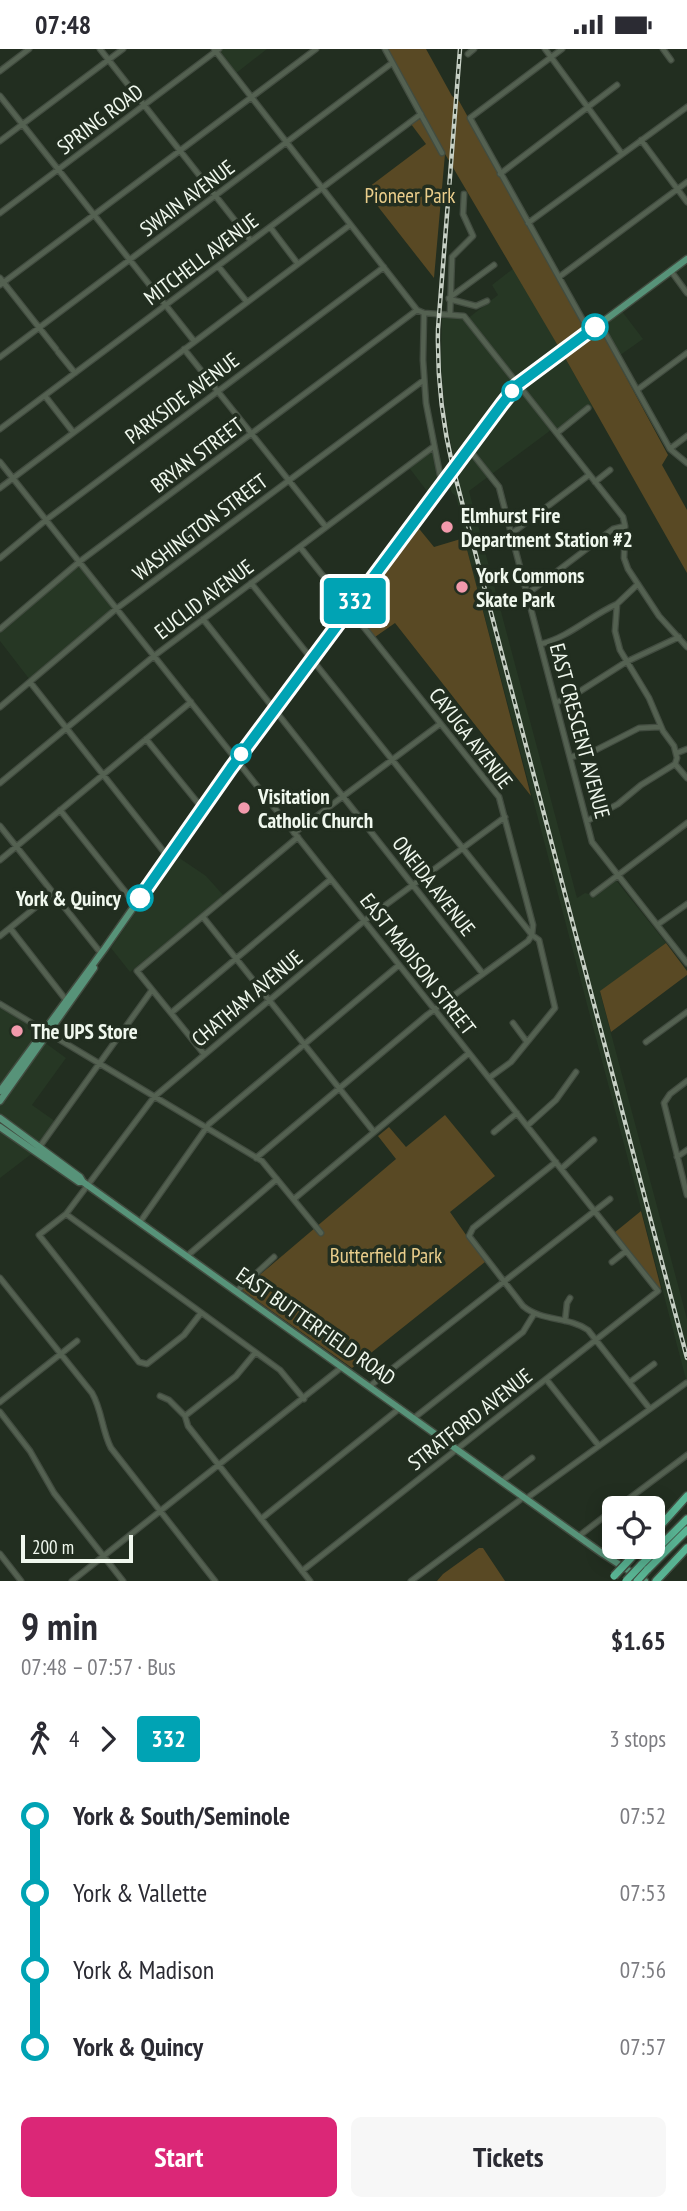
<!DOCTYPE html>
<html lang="en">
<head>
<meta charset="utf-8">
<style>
  :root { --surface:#fff; --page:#f7f7f7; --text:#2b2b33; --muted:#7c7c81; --accent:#db2777 }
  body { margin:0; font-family:"PT Sans Narrow",sans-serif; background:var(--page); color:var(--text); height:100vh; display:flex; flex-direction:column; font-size:26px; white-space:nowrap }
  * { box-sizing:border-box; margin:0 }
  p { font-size:23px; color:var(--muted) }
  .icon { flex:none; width:38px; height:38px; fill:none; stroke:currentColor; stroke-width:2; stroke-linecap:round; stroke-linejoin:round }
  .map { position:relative; height:1532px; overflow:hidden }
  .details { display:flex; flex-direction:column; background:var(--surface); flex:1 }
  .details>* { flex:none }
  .badge { padding:0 14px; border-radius:5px; font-size:24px; line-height:46px }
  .tools { position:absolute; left:602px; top:1447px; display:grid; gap:14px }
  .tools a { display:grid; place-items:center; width:63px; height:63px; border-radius:10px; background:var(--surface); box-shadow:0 4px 18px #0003; font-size:35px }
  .scale { position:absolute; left:21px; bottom:18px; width:112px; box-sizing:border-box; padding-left:7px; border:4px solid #f0f8ee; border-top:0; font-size:19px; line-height:24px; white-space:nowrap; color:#f0f8ee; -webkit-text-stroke:5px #222e20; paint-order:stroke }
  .map>.badge { position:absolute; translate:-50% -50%; box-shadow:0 0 0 4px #fff }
  .legs { display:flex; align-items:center; gap:10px; height:77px; padding:0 21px; font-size:23px }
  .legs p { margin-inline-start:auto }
  .headline { display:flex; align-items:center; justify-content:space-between; height:119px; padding:0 21px }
  h1 { font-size:38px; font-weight:700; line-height:52px }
  .primary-button { display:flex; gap:14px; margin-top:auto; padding:14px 21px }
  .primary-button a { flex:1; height:80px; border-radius:10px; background:var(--accent); color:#fff; font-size:28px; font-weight:700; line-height:80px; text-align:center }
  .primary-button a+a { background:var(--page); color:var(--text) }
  ul { padding:0 21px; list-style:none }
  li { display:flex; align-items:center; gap:24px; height:77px; font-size:26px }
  li i { display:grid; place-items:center; width:10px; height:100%; margin:0 9px; background:currentColor }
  li i::after { content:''; width:18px; height:18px; margin:-9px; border:5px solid; border-radius:50%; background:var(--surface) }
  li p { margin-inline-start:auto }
  li:first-child i { background:linear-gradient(#0000 50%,currentColor 0) }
  li:last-child i { background:linear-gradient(currentColor 50%,#0000 0) }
  .status { display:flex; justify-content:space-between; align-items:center; height:49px; padding:0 35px; background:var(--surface); direction:ltr }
  .status svg { height:19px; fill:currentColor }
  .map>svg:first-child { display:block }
  .built { fill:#263724 }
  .green { fill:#594924 }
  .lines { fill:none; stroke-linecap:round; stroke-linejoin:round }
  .minor-casing { stroke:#424c40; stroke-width:7 }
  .major-casing { stroke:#424c40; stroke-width:9 }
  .highway-casing { stroke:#424c40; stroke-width:10 }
  .minor { stroke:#546151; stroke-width:4.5 }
  .major { stroke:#579379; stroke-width:6 }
  .highway { stroke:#59b594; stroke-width:7 }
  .rail-casing { stroke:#c7d0c5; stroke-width:4.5 }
  .rail { stroke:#222e20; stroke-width:2; stroke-dasharray:5; stroke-linecap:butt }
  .highway-bridge-casing { stroke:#424c40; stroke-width:10; stroke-linecap:butt }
  .highway-bridge { stroke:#59b594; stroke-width:7 }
  .line-1-casing { stroke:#fff; stroke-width:16 }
  .line-1 { stroke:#00a3b4; stroke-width:10 }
  .stop-1-dot { fill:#fff; stroke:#00a3b4; stroke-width:3.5 }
  .poi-dot { fill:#f29aac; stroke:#222e20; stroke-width:2.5 }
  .labels { text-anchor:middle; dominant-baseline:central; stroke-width:7; stroke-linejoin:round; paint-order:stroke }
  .street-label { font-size:21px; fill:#f0f8ee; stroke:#222e20 }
  .park-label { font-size:21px; fill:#e9cd8b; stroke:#222e20 }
  .poi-label { font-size:21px; font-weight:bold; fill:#f0f8ee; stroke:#222e20; text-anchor:start }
  .stop-label { font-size:21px; font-weight:bold; fill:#f0f8ee; stroke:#222e20; text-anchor:end }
</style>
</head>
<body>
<div class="status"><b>07:48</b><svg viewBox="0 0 49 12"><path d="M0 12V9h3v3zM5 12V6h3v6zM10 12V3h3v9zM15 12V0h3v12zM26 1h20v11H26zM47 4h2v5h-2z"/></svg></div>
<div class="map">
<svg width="687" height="1532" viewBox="0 0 687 1532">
  <rect width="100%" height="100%" fill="#222e20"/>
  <path class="built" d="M216 0H267L235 25Z
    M514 219 593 358 559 385 467 270 498 246 492 236Z
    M621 261 643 290 616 309 599 278Z
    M442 269H462L513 333 454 412 445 361 441 315Z
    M518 339 551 381 469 442 577 849 585 844 593 846 615 830 666 894 600 943 687 1270V1334L464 489 466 488 456 447 452 444 448 433Z
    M431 397 440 432 430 446 407 416Z
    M80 515 114 559 30 631 0 592V581Z
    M175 806 206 827 224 847 130 923 111 899Z
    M0 957 40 982 0 1037Z
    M44 993 66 1009 32 1056 59 1075 43 1098 0 1066V1055Z
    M0 1080 34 1103 0 1129Z"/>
  <path class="green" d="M383 0H426L452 47 459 52 589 285 599 278 668 406 662 416 687 461V524L564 307 445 105 434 229 365 141 426 95 411 75 422 69Z
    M416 476 434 498 464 489 531 747 395 574 375 588 353 561Z
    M666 894 687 922V926L611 983 600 942Z
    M445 1066 495 1127 450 1163 485 1213 352 1319 242 1241 396 1110 378 1087 389 1078 406 1098Z
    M641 1162 661 1239 659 1241 614 1184Z
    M479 1499H483L505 1532H437L443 1525Z"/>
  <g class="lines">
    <g class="minor-casing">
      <path id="minor" d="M100 0 251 192
        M214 0 417 261 424 264 464 267 623 468 625 477 624 509 628 520 659 567 687 598
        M385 0 442 104
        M545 0 622 105
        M562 0 470 69 589 282
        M663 0 671 11
        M468 5 474 0
        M0 22 29 0
        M0 47 194 292
        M641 91 687 153
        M0 92 123 0
        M500 125 617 36
        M0 164 219 0
        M528 174 687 58
        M270 178 298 215
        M218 217 247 253
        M671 222 687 244
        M559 228 687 133
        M0 229 56 300
        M0 236 316 0
        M449 249 494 216
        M449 250 476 257 487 252
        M424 264 423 311 426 354 442 436
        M450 265 452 208 473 187 463 165 464 145
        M600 275 670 400 687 414
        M184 300 326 478
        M58 303 75 324
        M0 308 392 14
        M637 341 687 304
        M45 347 73 383
        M0 380 421 65
        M557 384 588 359
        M468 399 499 438 592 793 687 914
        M671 399 687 387
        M0 413 658 1242 302 1522
        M595 433 610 421
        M0 439 350 176
        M511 485 589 426
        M300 498 499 748 533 876 532 886 539 891 555 959 511 1013 489 1029
        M0 509 46 471 384 218
        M251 534 532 886 528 892 427 966 256 1109
        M638 535 617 555 615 582 620 601 649 649 663 682 674 697 677 709 675 715
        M527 545 613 480 625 477
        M203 570 483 925
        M0 580 79 513 417 261
        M541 595C569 588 590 567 617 555
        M30 633 168 808
        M557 653 571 648 626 613 679 588
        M0 658 116 560 424 331
        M146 690 202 759
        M677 704 687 700
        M571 708 594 702 639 679 660 678
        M675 715 687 729
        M0 734 154 607 433 398
        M60 761 135 855
        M587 772 618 755 641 736 675 715
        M0 777 100 903
        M294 784 440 675
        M0 811 191 653
        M593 845 687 774
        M203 868 374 1083
        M657 876 687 855
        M10 879 66 951
        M0 887 53 844
        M0 955 262 1112 321 1184
        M171 964 331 830
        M513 974 527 993
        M646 993 687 963
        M204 1005 137 922 298 788
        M687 1032 670 1045 664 1054 687 1146
        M527 1077 556 1051 576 1023
        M494 1083 517 1064
        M38 1100 152 941
        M677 1108 687 1101
        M556 1113 473 1179 469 1187 523 1257C542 1273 568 1267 588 1281L650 1360
        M561 1120 594 1091
        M294 1150 469 1004
        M66 1165 280 1321 304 1350
        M140 1173 209 1075 399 916
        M187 1207 277 1130
        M612 1213 626 1202
        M0 1229 92 1344C102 1361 102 1382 111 1399L215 1532
        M237 1242 274 1208
        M201 1264 184 1286 147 1315 139 1313 39 1186 66 1165 154 1048 364 872 505 768
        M565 1272 567 1254 570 1249
        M546 1330 599 1397
        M630 1333 654 1315
        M370 1337 610 1150
        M160 1347 169 1351 185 1367
        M0 1353 77 1292
        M0 1363 30 1402 54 1444 123 1532
        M185 1367 188 1377 310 1532
        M185 1367 236 1327 255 1304
        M414 1369 523 1283 534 1265
        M502 1432 532 1409
        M527 1449 686 1334
        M615 1460 687 1406
        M261 1470 400 1359
        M579 1487 614 1460
        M0 1505 21 1532
        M72 1532 342 1318
        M411 1532 524 1448"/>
    </g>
    <g class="major-casing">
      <path id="major" d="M0 1042 105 899 231 719 503 353 518 336 687 210
        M0 1052 94 919
        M0 1069 80 1128 83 1133 603 1505 645 1532
        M0 1078 79 1133H83"/>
    </g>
    <g class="highway-casing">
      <path id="highway" d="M653 1485 687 1447
        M631 1509 641 1498
        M641 1516 687 1470
        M647 1521 687 1481
        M656 1532 687 1499"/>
    </g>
    <use href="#minor" class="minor"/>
    <use href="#major" class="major"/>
    <use href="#highway" class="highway"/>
    <g class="rail-casing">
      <path id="rail" d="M460 0 438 280C437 327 442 373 453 419L687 1309"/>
    </g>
    <use href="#rail" class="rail"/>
    <g class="highway-bridge-casing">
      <path id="highway-bridge" d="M614 1527 631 1509
        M626 1532 641 1516
        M637 1532 647 1521"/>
    </g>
    <use href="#highway-bridge" class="highway-bridge"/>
  </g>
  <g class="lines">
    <g class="line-1-casing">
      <path id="line-1" d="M140 849 231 719 502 355 517 336 595 278"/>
    </g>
    <use href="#line-1" class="line-1"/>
  </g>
  <g class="stop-1-dot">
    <circle cx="595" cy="278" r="12"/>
    <circle cx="512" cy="342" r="9"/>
    <circle cx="241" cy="705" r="9"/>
    <circle cx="140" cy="849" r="12"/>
  </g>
  <g class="poi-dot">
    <circle cx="447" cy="478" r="7"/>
    <circle cx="462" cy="538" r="7"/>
    <circle cx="244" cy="759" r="7"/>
    <circle cx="17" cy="982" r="7"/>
  </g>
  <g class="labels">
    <g class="street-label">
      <text transform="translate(100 70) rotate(-37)">SPRING ROAD</text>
      <text transform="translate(187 149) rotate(-37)">SWAIN AVENUE</text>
      <text transform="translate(201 210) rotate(-37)">MITCHELL AVENUE</text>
      <text transform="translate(182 349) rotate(-37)">PARKSIDE AVENUE</text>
      <text transform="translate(197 406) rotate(-37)">BRYAN STREET</text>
      <text transform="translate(200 478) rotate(-37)">WASHINGTON STREET</text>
      <text transform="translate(204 550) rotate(-37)">EUCLID AVENUE</text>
      <text transform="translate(580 682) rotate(75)">EAST CRESCENT AVENUE</text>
      <text transform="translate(471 689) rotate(52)">CAYUGA AVENUE</text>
      <text transform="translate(434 837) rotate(52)">ONEIDA AVENUE</text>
      <text transform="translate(418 915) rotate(52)">EAST MADISON STREET</text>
      <text transform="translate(247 949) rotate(-40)">CHATHAM AVENUE</text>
      <text transform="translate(316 1277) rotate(35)">EAST BUTTERFIELD ROAD</text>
      <text transform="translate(470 1370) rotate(-38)">STRATFORD AVENUE</text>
    </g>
    <g class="park-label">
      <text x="410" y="146">Pioneer Park</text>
      <text x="386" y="1206">Butterfield Park</text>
    </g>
    <g class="poi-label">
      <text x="461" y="466">Elmhurst Fire<tspan x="461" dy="24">Department Station #2</tspan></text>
      <text x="476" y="526">York Commons<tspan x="476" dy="24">Skate Park</tspan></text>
      <text x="258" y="747">Visitation<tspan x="258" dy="24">Catholic Church</tspan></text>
      <text x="31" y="982">The UPS Store</text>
    </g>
    <g class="stop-label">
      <text x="121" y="849">York &amp; Quincy</text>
    </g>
  </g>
</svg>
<div class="tools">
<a><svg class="icon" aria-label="locate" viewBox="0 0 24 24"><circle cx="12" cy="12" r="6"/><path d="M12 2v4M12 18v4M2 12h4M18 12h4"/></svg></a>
</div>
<div class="scale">200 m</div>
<b class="badge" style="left:355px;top:552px;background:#00a3b4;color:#fff">332</b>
</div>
<section class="details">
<div class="headline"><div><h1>9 min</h1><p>07:48 – 07:57 · Bus</p></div><b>$1.65</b></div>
<div class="legs"><svg class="icon" aria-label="walk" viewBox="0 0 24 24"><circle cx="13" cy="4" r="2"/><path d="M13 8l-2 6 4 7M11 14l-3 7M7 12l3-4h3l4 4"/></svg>4<svg class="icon" aria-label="forward" viewBox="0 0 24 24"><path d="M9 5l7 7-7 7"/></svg><b class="badge" style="background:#00a3b4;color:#fff">332</b><p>3 stops</p></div>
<ul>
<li><i style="color:#00a3b4"></i><b>York &amp; South/Seminole</b><p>07:52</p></li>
<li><i style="color:#00a3b4"></i><span>York &amp; Vallette</span><p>07:53</p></li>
<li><i style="color:#00a3b4"></i><span>York &amp; Madison</span><p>07:56</p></li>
<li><i style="color:#00a3b4"></i><b>York &amp; Quincy</b><p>07:57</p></li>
</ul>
<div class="primary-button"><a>Start</a><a>Tickets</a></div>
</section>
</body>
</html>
